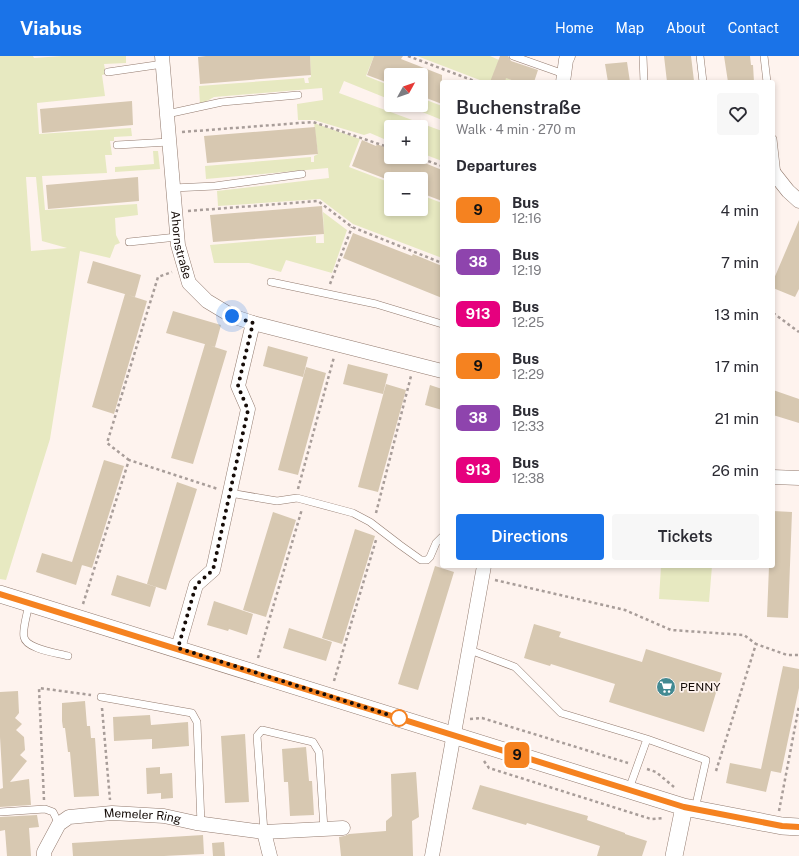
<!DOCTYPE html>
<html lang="en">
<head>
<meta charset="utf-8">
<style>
  :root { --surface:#fff; --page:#f7f7f7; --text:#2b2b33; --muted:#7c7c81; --accent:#1a73e8 }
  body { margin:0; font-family:"Public Sans",sans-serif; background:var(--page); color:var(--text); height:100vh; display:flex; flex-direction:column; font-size:15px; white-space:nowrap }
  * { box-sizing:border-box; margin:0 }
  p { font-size:13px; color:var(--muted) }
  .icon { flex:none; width:22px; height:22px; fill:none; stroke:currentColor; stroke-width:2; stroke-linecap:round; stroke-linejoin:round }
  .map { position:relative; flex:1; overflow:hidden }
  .sheet { position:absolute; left:440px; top:24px; width:335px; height:488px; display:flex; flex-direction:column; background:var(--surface); border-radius:4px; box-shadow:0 2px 6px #0003 }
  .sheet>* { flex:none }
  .badge { padding:0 8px; border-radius:6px; font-size:14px; line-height:26px }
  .needle { width:26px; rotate:50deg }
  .tools { position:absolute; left:384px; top:12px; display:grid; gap:8px }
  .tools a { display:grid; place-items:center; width:44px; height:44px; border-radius:4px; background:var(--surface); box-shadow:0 2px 6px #0003; font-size:20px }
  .you { position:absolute; width:20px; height:20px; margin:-10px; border:3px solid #fff; border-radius:50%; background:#1a73e8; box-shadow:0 0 0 6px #1a73e833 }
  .map>.badge { position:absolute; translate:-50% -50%; box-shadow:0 0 0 2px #fff }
  h2 { padding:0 16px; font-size:15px; line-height:36px }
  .round { display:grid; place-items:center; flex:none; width:42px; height:42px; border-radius:4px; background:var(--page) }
  .summary { display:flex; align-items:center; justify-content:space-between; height:68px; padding:0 16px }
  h1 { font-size:19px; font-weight:600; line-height:30px }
  .action { display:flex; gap:8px; margin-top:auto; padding:8px 16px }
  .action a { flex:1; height:46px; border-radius:4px; background:var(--accent); color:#fff; font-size:16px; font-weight:600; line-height:46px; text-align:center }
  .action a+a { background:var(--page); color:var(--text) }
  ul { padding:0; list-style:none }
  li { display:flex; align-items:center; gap:12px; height:52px; padding:0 16px }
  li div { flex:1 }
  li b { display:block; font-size:15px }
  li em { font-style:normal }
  li .badge { min-width:44px; font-weight:700; text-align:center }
  header { display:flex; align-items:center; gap:24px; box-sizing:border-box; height:56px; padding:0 20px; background:var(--accent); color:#fff }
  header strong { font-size:19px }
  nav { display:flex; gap:22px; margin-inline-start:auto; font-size:14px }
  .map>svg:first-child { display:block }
  .green { fill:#e7e9c1; fill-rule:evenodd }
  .building { fill:#d7c8b1 }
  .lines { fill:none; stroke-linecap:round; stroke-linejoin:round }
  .service-casing { stroke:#937b6f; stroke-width:8 }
  .minor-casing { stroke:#937b6f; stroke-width:15 }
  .tertiary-casing { stroke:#937b6f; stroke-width:18 }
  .path { stroke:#a89d99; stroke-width:2.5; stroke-dasharray:3 3; stroke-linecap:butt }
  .service { stroke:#fff; stroke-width:7 }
  .minor { stroke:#fff; stroke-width:14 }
  .tertiary { stroke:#fff; stroke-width:17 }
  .line-casing { stroke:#fff; stroke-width:9 }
  .line { stroke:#f58220; stroke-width:6 }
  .walk { stroke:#150c08; stroke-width:4; stroke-dasharray:0 7.2 }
  .stop-dot { fill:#fff; stroke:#f58220; stroke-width:2 }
  .labels { text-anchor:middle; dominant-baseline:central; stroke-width:3.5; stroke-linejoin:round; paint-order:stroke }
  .street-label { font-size:12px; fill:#150c08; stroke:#fef3ee }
  .poi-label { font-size:12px; fill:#150c08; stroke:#fef3ee; text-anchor:start }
</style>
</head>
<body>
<header>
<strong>Viabus</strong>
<nav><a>Home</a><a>Map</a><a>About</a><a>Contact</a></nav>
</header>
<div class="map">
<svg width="799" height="800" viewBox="0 0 799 800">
  <rect width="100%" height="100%" fill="#fef3ee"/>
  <path class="green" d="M0 0H33L34 2 62 0H126V7L104 8 106 18 102 19 105 40 37 47 39 78 131 72 132 80 114 81V85H110L112 99H105L107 117 42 120 45 154 137 148 138 159 115 162 116 179 120 187 115 189 110 202 80 195 50 383 6 524 0 523ZM26 121H36L42 185 67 192 31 195Z
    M310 0H374L366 20 391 30V44L344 25 339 37 442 75V105L421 97V71H391V86L370 77 364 79 314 64H298L297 48 323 44 322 32 214 41 200 49 199 30 304 22 305 27H309L308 22 311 21Z
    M417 0H490L499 4 494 17 517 26H485Z
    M421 42 442 50V64L405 49H421Z
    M314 67 360 83 349 111 391 127V153H421V139L442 147V202L353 168 320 143 218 150 217 135 329 122 328 112 206 123 205 110 311 101V106H314V100L318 98Z
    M153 95H158L160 113 115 116V111L154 108Z
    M323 156 347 174 332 217 286 204 281 216 249 207H214L210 189 316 180V187H324Z
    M661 510H712L709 546 659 543Z"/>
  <path class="building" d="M206 0H310L311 19 200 28 198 1Z
    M374 0H403L401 3 442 19V48L421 40V19H391V28L367 19Z
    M500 0H508L511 5 538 14 534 26H517L506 22 505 26H490Z
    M664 0H691L694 25 667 26Z
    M724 0H750L751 9H753L754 26H728Z
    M627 6 630 26H608L605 8Z
    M132 45 133 69 42 77 40 53Z
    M315 71 318 98 207 107 204 80Z
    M362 84 376 90 377 88 391 94V101H410L442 114V145L421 137V123H386L352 110Z
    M138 121 139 145 48 153 46 129Z
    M322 150 324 178 213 186 210 159Z
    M799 164V233L795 241 773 232V225Z
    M353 177 412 200 413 198 442 210V242L343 202Z
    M93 205 141 219 135 241 87 227Z
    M125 238 147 245 114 358 92 351Z
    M173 255 221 269 215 291 166 277Z
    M205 288 227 295 193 408 171 402Z
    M268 290 308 301 303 321 263 310Z
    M348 308 388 318 383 338 343 328Z
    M306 311 326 317 298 419 278 414Z
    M386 328 406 334 378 436 358 431Z
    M430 329 442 333V354L425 349Z
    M773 334 799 343V367L773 359Z
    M104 404 124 410 92 512 72 506Z
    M177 426 197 433 166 534 147 528Z
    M773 455 792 456 788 562 767 561 769 510H773Z
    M273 456 296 464 266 561 243 554Z
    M355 473 375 480 342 588 322 582Z
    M42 497 82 509 76 529 36 516Z
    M435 510 454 516 418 634 398 628Z
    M117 519 156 531 150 551 111 539Z
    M214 545 253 558 247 579 229 573 228 575 207 569Z
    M534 568 561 576 559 581 642 606 646 593 722 617 704 676 609 646 615 628 551 608 550 610 524 602Z
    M289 572 332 586 326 605 283 592Z
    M783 610 799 613V632L781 717 771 715 766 736 726 727 730 707 761 713Z
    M18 635 19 657 15 662 22 668 16 674 24 681 25 694 20 699 27 705 10 726 29 723 31 749 0 751V733L3 732 0 681V636Z
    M85 645 87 670H90L91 682H95L99 740 74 741 70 696H68L65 672H63L62 665V647Z
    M150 659 151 669 188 666 189 690 152 693V683L114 685 113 661Z
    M245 678 249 746 225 747 221 680Z
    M306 691 309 725H312L314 759 290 760 288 726H284L282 693Z
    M160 711V718L172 717 173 742 161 743V737L147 738 146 712Z
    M416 716 419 761 412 765 413 800H341L339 781 344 780 349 778 386 775V765L392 760 391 718Z
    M480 729 588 760 587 764 625 777V778L647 785 642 800H597L600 790 527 767 526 769 472 753Z
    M37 759 39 771 29 772 31 800H7L5 774 0 775V761Z
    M203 779 204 798 164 800H73L72 787Z
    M224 786 225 800H213L212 787Z"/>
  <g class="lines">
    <g class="service-casing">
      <path id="service" d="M513 0 564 18
        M643 0 644 26
        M700 0 703 26
        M764 0 767 26
        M108 16 163 8
        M167 58 222 46 298 39
        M773 83 777 119
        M117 89 169 86
        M173 132 215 130 302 118
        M129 186 177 181
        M271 226 376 248 442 268
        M230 437 277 445 297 442 353 457 370 466 400 489 421 504H427L430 501 436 487 442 481
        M29 547C28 556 22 573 24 581 26 593 57 597 68 600
        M470 594 515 611 561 657 647 683 629 733
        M101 641 192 657 197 666 201 768
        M647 683 706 704 695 753
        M0 756 45 753 53 756 59 768
        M264 776 257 680 262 674 313 686 319 696 324 773"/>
    </g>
    <g class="minor-casing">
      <g id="minor">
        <path id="s1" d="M162 0 178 189 189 227 207 245 232 260 253 267 442 315"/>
        <path d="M563 26 566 4 568 0"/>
        <path d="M773 116 788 135 799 145"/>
        <path d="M773 421 799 422"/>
        <path d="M178 592 196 529 213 514 248 353 238 330 253 267"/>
        <path d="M264 776 343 772"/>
        <path id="s2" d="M44 800V796L59 768 69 761 112 757 164 760 196 767 264 776 270 800"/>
        <path d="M432 800 484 510"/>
      </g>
    </g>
    <g class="tertiary-casing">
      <path id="tertiary" d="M0 538 684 751 782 770 799 771
        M674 800 684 751"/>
    </g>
    <path class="path" d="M408 0 477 26
      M182 76 313 66 391 92
      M417 101 442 110
      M188 155 318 145 352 171 442 207
      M330 228 352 171
      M773 257 799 276
      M129 404 107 387 158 221 172 216
      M298 433 334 301
      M376 457 411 320
      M495 524 625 554 671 574 744 579 756 588
      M83 548 129 404 218 433
      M258 602 302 453
      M334 625 376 484
      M102 652 110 744
      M470 663 482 662 628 707
      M484 705 489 712 651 763 664 762
      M647 713 656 716 674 731
      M716 715 756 588 787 599H799
      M44 744 39 632 91 639
      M779 755 799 650"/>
    <use href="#service" class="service"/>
    <use href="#minor" class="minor"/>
    <use href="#tertiary" class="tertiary"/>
  </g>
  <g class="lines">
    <g class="line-casing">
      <path id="line" d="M0 538 684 751 782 770 799 771"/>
    </g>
    <use href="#line" class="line"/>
    <path class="walk" d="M232 260 253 267 238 330 248 354 213 514 196 529 178 592 399 662"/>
  </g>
  <defs>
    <g id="supermarket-disc" transform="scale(1)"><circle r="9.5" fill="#438a92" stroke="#fef3ee"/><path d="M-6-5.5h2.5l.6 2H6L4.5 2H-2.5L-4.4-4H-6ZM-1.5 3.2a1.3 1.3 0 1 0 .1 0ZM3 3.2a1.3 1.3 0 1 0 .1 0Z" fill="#fff"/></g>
  </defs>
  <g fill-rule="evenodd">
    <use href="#supermarket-disc" x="666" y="631"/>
  </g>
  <circle class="stop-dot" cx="399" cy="662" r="8"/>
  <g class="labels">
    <g class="street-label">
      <text stroke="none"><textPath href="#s1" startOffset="190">Ahornstraße</textPath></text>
      <text stroke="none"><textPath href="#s2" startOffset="122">Memeler Ring</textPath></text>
    </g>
    <g class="poi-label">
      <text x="680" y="631">PENNY</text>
    </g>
  </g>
</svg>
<div class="tools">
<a><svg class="needle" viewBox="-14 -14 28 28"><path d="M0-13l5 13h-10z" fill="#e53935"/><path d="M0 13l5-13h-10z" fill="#7c7c81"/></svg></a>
<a>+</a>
<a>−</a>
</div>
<div class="you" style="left:232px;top:260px"></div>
<b class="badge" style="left:517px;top:699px;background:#f58220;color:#111">9</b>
<section class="sheet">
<div class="summary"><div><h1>Buchenstraße</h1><p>Walk · 4 min · 270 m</p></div><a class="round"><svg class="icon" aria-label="heart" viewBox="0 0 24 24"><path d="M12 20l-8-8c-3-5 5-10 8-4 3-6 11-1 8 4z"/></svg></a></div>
<h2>Departures</h2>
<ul>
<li><span class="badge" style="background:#f58220;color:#111">9</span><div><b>Bus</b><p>12:16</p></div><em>4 min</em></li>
<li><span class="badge" style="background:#8e44ad;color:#fff">38</span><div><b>Bus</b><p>12:19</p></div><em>7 min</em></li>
<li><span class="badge" style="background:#e6007e;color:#fff">913</span><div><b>Bus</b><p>12:25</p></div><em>13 min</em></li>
<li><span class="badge" style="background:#f58220;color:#111">9</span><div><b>Bus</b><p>12:29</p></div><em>17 min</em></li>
<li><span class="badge" style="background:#8e44ad;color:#fff">38</span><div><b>Bus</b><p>12:33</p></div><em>21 min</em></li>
<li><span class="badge" style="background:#e6007e;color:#fff">913</span><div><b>Bus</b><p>12:38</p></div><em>26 min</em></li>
</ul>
<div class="action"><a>Directions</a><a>Tickets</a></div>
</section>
</div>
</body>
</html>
